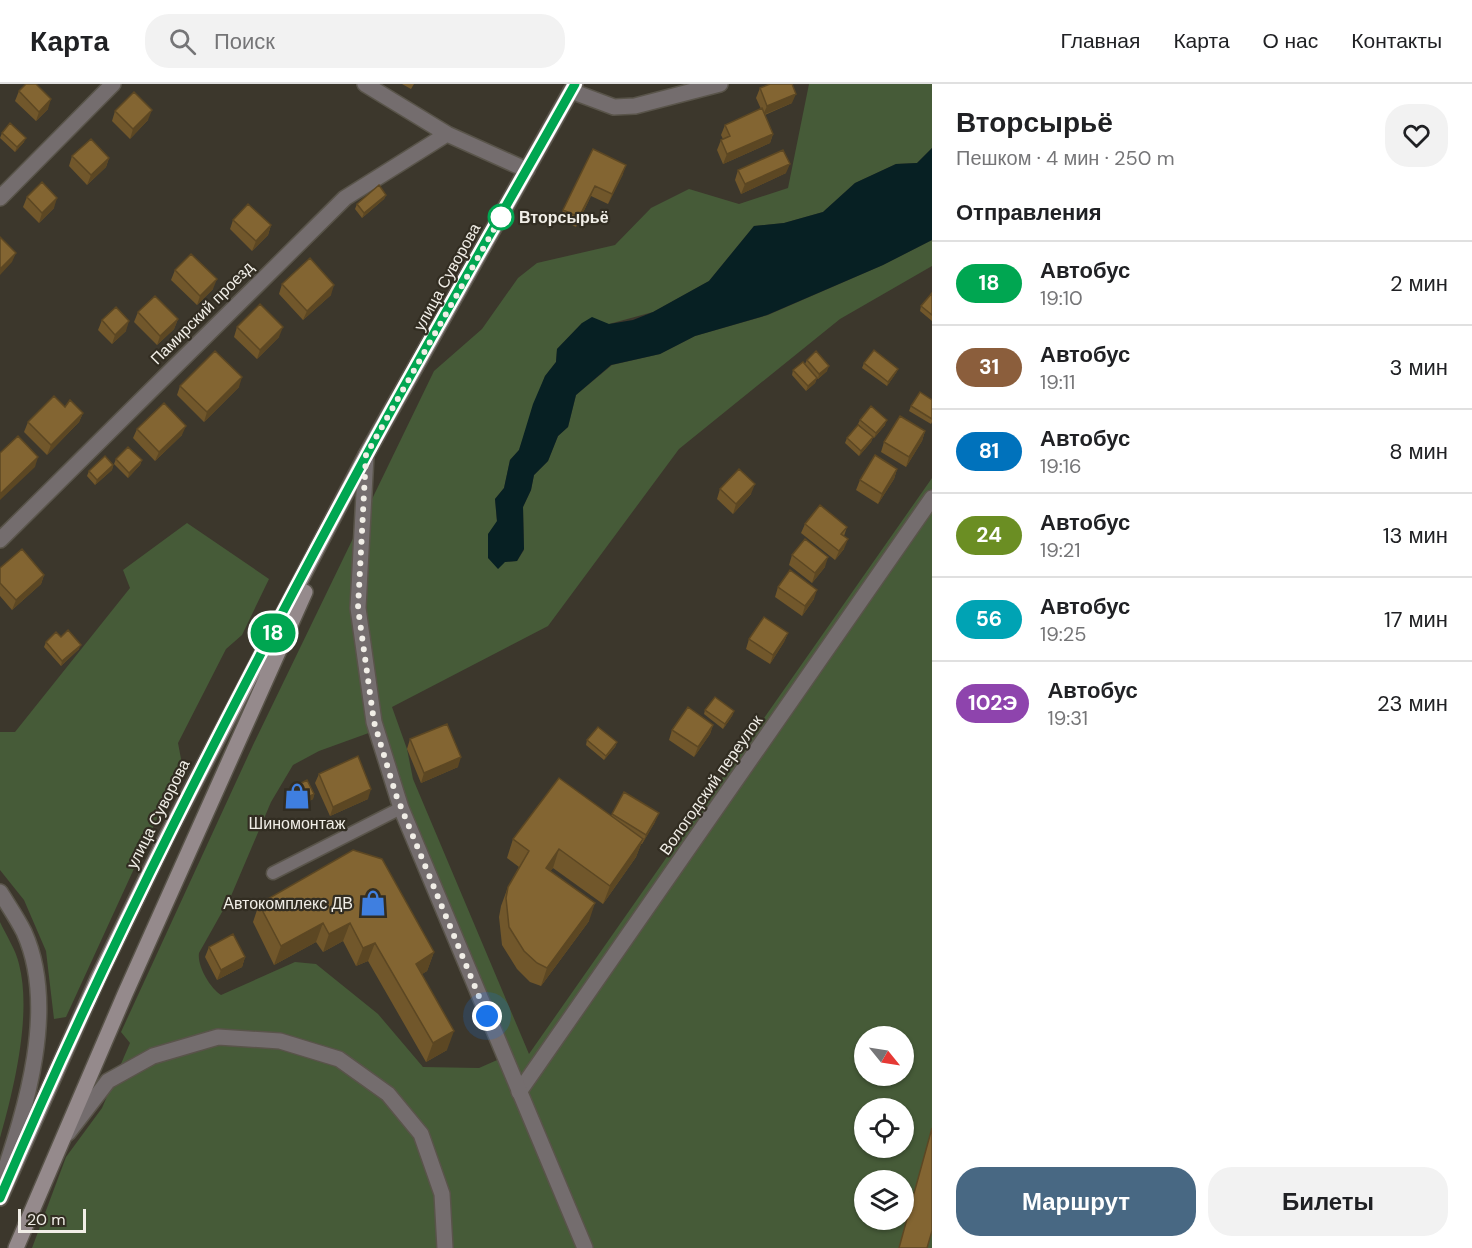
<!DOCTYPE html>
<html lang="ru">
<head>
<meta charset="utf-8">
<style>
  :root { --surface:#fff; --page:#f2f2f2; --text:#202124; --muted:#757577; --line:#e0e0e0; --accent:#486883 }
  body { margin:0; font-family:"DM Sans",sans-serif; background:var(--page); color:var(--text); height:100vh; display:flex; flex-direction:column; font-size:22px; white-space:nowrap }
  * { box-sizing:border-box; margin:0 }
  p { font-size:20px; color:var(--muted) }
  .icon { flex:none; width:33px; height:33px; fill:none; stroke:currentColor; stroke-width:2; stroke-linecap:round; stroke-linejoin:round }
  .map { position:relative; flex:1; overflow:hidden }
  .side { display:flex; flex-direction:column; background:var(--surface); width:540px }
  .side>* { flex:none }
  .badge { padding:0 12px; border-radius:20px; font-size:21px; line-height:39px }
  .needle { width:39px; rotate:120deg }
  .fabs { position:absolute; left:854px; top:942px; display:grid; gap:12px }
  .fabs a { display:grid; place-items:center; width:60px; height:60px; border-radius:50%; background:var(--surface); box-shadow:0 2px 4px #0004; font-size:30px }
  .scale { position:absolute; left:18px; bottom:15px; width:68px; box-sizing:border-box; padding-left:6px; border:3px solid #f1eee7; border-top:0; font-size:16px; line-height:21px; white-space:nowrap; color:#f1eee7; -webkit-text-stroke:4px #322d22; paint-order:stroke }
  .you { position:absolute; width:30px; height:30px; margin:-15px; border:4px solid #fff; border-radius:50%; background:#1a73e8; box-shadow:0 0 0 9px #1a73e833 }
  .map>.badge { position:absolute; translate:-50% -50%; box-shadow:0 0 0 3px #fff }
  h2 { padding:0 24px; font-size:22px; line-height:54px }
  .round { display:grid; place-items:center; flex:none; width:63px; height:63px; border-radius:24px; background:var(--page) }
  .headline { display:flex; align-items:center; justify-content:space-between; height:102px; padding:0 24px }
  h1 { font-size:28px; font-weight:700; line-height:45px }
  .primary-button { display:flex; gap:12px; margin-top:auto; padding:12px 24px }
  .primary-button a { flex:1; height:69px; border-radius:24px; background:var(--accent); color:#fff; font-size:24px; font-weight:700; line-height:69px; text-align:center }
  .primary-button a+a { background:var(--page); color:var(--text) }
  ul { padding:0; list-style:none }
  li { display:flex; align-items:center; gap:18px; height:84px; padding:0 24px; border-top:2px solid var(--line) }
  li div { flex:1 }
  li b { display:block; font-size:22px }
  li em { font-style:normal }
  li .badge { min-width:66px; font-weight:700; text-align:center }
  header { display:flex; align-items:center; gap:36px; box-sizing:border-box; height:84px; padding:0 30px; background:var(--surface); border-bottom:2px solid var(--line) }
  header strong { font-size:28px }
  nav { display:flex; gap:33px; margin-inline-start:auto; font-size:21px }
  .search { width:420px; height:54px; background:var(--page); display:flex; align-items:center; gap:15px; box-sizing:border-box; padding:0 21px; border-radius:24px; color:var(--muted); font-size:22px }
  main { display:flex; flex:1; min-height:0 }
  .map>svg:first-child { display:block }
  .green { fill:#465b38; fill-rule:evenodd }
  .water { fill:#072023 }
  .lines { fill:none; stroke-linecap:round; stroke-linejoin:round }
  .service-casing { stroke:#59544a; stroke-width:15 }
  .minor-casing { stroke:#59544a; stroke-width:18 }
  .tertiary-casing { stroke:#59544a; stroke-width:18 }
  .secondary-casing { stroke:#59544a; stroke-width:18 }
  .service { stroke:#746d6e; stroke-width:12 }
  .minor { stroke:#746d6e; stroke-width:15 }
  .tertiary { stroke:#746d6e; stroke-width:15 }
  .secondary { stroke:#958a8c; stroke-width:15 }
  .wall { fill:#71572b }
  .shaded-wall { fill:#5c4723 }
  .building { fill:#836532; stroke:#5c4723; stroke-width:1.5 }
  .line-casing { stroke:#fff; stroke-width:14 }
  .line { stroke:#00a651; stroke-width:9 }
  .walk { stroke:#f1eee7; stroke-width:6; stroke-dasharray:0 10.8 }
  .stop-dot { fill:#fff; stroke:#00a651; stroke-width:3 }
  .labels { text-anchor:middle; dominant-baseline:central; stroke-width:4.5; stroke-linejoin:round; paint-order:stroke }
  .stop-label { font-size:16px; font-weight:bold; fill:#f1eee7; stroke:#322d22; text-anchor:start }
  .street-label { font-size:16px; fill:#f1eee7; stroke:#322d22 }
  .poi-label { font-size:16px; fill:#f1eee7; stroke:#322d22 }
</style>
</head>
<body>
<header>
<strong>Карта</strong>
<div class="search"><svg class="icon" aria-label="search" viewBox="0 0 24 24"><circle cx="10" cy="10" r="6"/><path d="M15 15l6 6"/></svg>Поиск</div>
<nav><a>Главная</a><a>Карта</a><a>О нас</a><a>Контакты</a></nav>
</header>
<main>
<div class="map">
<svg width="932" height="1164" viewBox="0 0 932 1164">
  <rect width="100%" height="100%" fill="#3c372c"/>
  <path class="green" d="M809 0H932V64L917 79 896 80 855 99 823 128 784 139 754 142 709 197 653 228 609 240 582 239 557 265 556 278 545 292 519 366 510 376 504 404 495 415 497 438 488 451V474L505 478 517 477 524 466 523 423 531 406 534 391 548 377 558 352 568 343 576 311 612 281 660 270 695 252 768 231 883 181 932 156V182L840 235 679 365 548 542 392 623 407 665 413 695 529 970 932 394V1164H32L66 1073 102 1024 130 959 121 948 253 661 434 287 482 245 518 194 537 179 615 161 651 124 689 105 739 120 788 104ZM377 646 504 973 479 984 423 983 378 930 316 880 295 878 221 911C210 904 197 882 199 869L231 812 271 718 293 681 319 667ZM864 952H903V992H864ZM864 1024H903V1064H864ZM864 1096H903V1136H864Z
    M187 439 269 495 242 551 226 565 178 659 182 680 66 933 54 935 46 867 24 816 0 786V648H15L130 504 123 486Z
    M0 838C6 851 16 866 19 880 32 930 14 1005 0 1054Z"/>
  <path class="water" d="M932 64V156L883 181 767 231 695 252 660 270 611 281 576 311 568 343 558 352 548 377 534 391 531 406 523 423 524 465 517 477 505 478 498 485 488 474V450L497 437 495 415 504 404 510 376 519 366 533 320 545 292 556 278 557 265 582 239 592 233 609 240 633 236 653 228 709 197 754 142 784 139 823 128 855 99 896 80 917 79Z"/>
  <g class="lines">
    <g class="service-casing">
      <path id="service" d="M273 789 401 724"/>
    </g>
    <g class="minor-casing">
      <path id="minor" d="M365 0 447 50 527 86
        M571 7 614 23 635 22 720 0
        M0 114 113 0
        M0 456 345 114 447 50
        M519 1008 932 414"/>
    </g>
    <g class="tertiary-casing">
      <path id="tertiary" d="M366 371 358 524 374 638 401 724 585 1164
        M0 808C8 821 17 834 24 848 58 923 26 1024 1 1098
        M68 1049 108 997 153 972 218 953 280 957 339 975 388 1010 421 1050 442 1110 445 1164"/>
    </g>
    <g class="secondary-casing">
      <path id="secondary" d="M0 1114 98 894 168 750 366 371 575 0
        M16 1164 125 910 305 508"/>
    </g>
    <use href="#service" class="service"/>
    <use href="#minor" class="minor"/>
    <use href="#tertiary" class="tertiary"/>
    <use href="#secondary" class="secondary"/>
  </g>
  <path class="wall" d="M402 0H414L411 5Z
    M760 4 792 19 765 31 773 50 770 59 723 80 717 66 721 56 723 55 721 51 725 41 761 25 756 14Z
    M19 7 48 25 36 37 15 17Z
    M115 27 148 36 130 55 112 37Z
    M2 49 24 58 15 68 0 54Z
    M593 65 623 90 608 120 591 112 576 143 560 135 563 126Z
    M72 72 109 74 106 83 87 101 69 82Z
    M738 86 786 89 741 110 735 96Z
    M386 111 384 115 362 134 355 125 357 120Z
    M27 113 54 124 39 139 23 123Z
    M233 136 271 141 268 151 252 167 230 145Z
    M175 186 213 205 197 221 171 196Z
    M282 200 331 211 303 236 279 210Z
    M932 209V237L920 227 921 222Z
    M138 228 178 235 174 245 157 261 134 238Z
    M102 236 126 247 112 260 98 246Z
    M237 243 279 253 257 275 234 253Z
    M807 276 827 287 818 295 817 294 815 299 806 307 792 291 793 286 805 280Z
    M864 279 898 285 896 289 887 302 862 284Z
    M180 302 239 303 204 338 177 311Z
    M932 316V338L931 340 909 327 911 322Z
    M65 323 83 329 79 338 47 371 24 348 28 338Z
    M860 336 885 341 874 354 858 340Z
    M137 345 182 351 155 377 133 354Z
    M925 347 922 357 906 383 881 368 884 358Z
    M873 353 871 358 859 372 845 359 847 354Z
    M116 375 142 376 140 381 128 394 114 380Z
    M113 381 112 386 95 401 87 392 89 387Z
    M897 385 894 395 878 420 856 406 860 396Z
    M720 405 751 410 733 430 717 415Z
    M805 440 847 443 844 452V465L835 476 801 449Z
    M792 471 825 483 812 499 789 481Z
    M0 484 44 491 41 500 12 526 0 512Z
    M778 503 814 515 802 532 775 513Z
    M788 549 784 558 770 580 746 565 749 555Z
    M61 553 79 565 61 582 44 563 46 558Z
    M705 626 734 627 732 632 723 645 704 630Z
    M713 641 710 650 694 673 669 656 672 646Z
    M410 655 458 683 421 699 407 665Z
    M587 656 617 658 615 663 604 676 586 661Z
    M319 690 368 715 330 732 315 699Z
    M286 707 314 710 313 715 291 726 284 712Z
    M624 708 655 738 642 760H641L636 773 603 820 553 784 550 787 589 837 541 902 530 898 517 885 502 861 499 833 501 822 508 803 519 783 507 774 513 755 611 732Z
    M353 766 434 868 427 887 422 890 447 966 426 978 368 877 356 882 343 857 323 868 316 858 274 881 253 838 259 820Z
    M209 863 245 873 242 883 217 896 205 873Z"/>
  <path class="shaded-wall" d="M796 10 792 19 763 31 767 22Z
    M51 15 48 25 36 37 39 28Z
    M152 26 148 36 130 55 133 45Z
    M773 50 770 59 723 80 727 70Z
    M26 54 24 58 15 68 17 63Z
    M109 74 106 83 87 101 91 91Z
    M790 80 786 89 741 110 745 100Z
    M626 81 623 90 608 120 612 110Z
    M595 102 591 112 576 143 579 133Z
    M386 111 384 115 362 134 364 129Z
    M57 114 54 124 39 139 42 129Z
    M271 141 268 151 252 167 256 157Z
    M16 169 12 178 0 191V185Z
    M217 195 213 205 197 221 200 212Z
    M334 201 331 211 303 236 307 227Z
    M178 235 174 245 157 261 160 252Z
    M129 237 126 247 112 260 115 251Z
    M283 243 279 253 257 275 260 266Z
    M829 282 827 287 818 295 819 290Z
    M898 285 896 289 887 302 888 298Z
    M242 293 239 303 204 338 207 328Z
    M817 294 815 299 806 307 808 302Z
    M83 329 79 338 47 371 51 361Z
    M887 336 885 341 874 354 876 349Z
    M186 342 182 351 155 377 159 368Z
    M925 347 922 357 906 383 909 373Z
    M873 353 871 358 859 372 861 367Z
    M38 373 35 383 0 416V410Z
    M142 376 140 381 128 394 129 389Z
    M113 381 112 386 95 401 97 396Z
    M897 385 894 395 878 420 882 410Z
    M755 400 751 410 733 430 736 420Z
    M848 455 844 465 835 476 839 467Z
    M828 473 825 483 812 499 815 489Z
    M44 491 41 500 12 526 16 516Z
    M817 506 814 515 802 532 805 522Z
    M788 549 784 558 770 580 773 571Z
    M81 561 79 565 61 582 62 577Z
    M734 627 732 632 723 645 725 640Z
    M713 641 710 650 694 673 698 663Z
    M617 658 615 663 604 676 606 672Z
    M461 673 458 683 421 699 424 689Z
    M371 705 368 715 330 732 333 723Z
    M314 710 313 715 291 726 293 721Z
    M659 729 655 738 642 760 646 751Z
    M643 755 636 773 603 820 610 802Z
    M559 765 553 784 540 802 546 784Z
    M595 819 589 837 541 902 547 884Z
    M323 839 316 858 274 881 281 862Z
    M350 839 343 857 323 868 329 850Z
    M375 859 368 877 356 882 363 864Z
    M434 868 427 887 409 898 416 880Z
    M245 873 242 883 217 896 221 886Z
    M454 947 447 966 426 978 433 959Z"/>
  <path class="building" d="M26 0H36L51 15 39 28 19 7Z
    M770 0H792L796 10 767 22 760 4Z
    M134 8 152 26 133 45 115 27Z
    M762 24 773 50 727 70 721 56 730 52 725 41Z
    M10 39 26 54 17 63 2 49Z
    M91 55 109 74 91 91 72 72Z
    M593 65 626 81 612 110 595 102 579 133 563 126Z
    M783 66 790 80 745 100 738 86Z
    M42 98 57 114 42 129 27 113Z
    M379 101 386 111 364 129 357 120Z
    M248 120 271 141 256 157 233 136Z
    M0 153 16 169 0 185Z
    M191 170 217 195 200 212 175 186Z
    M310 174 334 201 307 227 282 200Z
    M932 209V231L921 222Z
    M155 212 178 235 160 252 138 228Z
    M260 220 283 243 260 266 237 243Z
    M116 223 129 237 115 251 102 236Z
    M874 266 898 285 888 298 864 279Z
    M215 267 242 293 207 328 180 302Z
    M816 267 829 282 819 290 807 276Z
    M803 278 817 294 808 302 793 286Z
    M920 308 932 316V335L911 322Z
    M54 312 65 323 70 316 83 329 51 361 28 338Z
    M164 319 186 342 159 368 137 345Z
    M871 322 887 336 876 349 860 336Z
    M900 332 925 347 909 373 884 358Z
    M858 341 873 353 861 367 847 354Z
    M18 352 38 373 0 410V369Z
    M128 363 142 376 129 389 116 375Z
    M875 371 897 385 882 410 860 396Z
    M105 372 113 381 97 396 89 387Z
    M739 385 755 400 736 420 720 405Z
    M820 421 847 443 841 450 848 455 839 467 805 440Z
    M805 455 828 473 815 489 792 471Z
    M22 465 44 491 16 516 0 499V484Z
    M790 486 817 506 805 522 778 503Z
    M764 533 788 549 773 571 749 555Z
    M68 546 81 561 62 577 46 558 56 548 61 553Z
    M715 613 734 627 725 640 705 626Z
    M688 623 713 641 698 663 672 646Z
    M447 640 461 673 424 689 410 655Z
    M598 643 617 658 606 672 587 656Z
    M358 672 371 705 333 723 319 690Z
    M559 694 643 755 610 802 559 765 546 784 595 819 547 884 537 879 524 867 509 843 506 814 508 803 529 767 513 755Z
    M307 696 314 710 293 721 286 707Z
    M624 708 659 729 646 751 612 730Z
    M353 766 382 775 434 868 416 880 454 947 433 959 375 859 363 864 350 839 329 850 323 839 281 862 259 820Z
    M233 850 245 873 221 886 209 863Z
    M932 1044V1147L927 1164H899Z"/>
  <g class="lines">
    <g class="line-casing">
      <path id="line" d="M0 1114C108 861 234 616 365 374 433 248 505 125 575 0"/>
    </g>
    <use href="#line" class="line"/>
    <path class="walk" d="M487 932 396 711 374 638 358 524 366 371 501 133"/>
  </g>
  <defs>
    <g id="shop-bare" transform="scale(2.07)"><path d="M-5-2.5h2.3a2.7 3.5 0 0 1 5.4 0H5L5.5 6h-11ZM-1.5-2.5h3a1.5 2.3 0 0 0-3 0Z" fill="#3f7fe0" stroke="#322d22" stroke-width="2.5" paint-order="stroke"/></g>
  </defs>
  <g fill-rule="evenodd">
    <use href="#shop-bare" x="297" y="712"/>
    <use href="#shop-bare" x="373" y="819"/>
  </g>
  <circle class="stop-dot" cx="501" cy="133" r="12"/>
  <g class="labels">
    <g class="stop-label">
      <text x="519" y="133">Вторсырьё</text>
    </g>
    <g class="street-label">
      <text transform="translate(447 193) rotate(-61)">улица Суворова</text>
      <text transform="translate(202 229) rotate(-45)">Памирский проезд</text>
      <text transform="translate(711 701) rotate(-55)">Вологодский переулок</text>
      <text transform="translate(158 730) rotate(-63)">улица Суворова</text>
    </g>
    <g class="poi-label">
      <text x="297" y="739">Шиномонтаж</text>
      <text x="353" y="819" text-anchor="end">Автокомплекс ДВ</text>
    </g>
  </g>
</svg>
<div class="fabs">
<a><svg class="needle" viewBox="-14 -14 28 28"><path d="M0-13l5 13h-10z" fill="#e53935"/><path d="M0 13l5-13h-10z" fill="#757577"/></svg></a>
<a><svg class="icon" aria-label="locate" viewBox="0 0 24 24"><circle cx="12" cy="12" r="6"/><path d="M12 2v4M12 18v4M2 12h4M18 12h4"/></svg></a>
<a><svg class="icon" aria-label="layers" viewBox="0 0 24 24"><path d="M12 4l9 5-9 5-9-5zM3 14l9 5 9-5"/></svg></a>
</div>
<div class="scale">20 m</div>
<div class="you" style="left:487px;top:932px"></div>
<b class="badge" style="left:273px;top:549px;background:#00a651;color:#fff">18</b>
</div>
<section class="side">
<div class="headline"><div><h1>Вторсырьё</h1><p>Пешком · 4 мин · 250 m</p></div><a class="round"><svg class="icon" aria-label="heart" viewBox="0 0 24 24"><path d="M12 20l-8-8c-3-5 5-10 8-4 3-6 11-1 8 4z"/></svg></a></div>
<h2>Отправления</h2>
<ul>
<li><span class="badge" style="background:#00a651;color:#fff">18</span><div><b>Автобус</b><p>19:10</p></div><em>2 мин</em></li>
<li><span class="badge" style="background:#8b5e3c;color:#fff">31</span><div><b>Автобус</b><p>19:11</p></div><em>3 мин</em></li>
<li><span class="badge" style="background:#0072bc;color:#fff">81</span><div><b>Автобус</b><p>19:16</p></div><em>8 мин</em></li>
<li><span class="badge" style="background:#6b8e23;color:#fff">24</span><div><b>Автобус</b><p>19:21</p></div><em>13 мин</em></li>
<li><span class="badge" style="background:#00a3b4;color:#fff">56</span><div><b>Автобус</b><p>19:25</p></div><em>17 мин</em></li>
<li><span class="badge" style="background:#8e44ad;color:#fff">102Э</span><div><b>Автобус</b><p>19:31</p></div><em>23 мин</em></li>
</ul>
<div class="primary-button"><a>Маршрут</a><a>Билеты</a></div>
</section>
</main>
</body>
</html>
